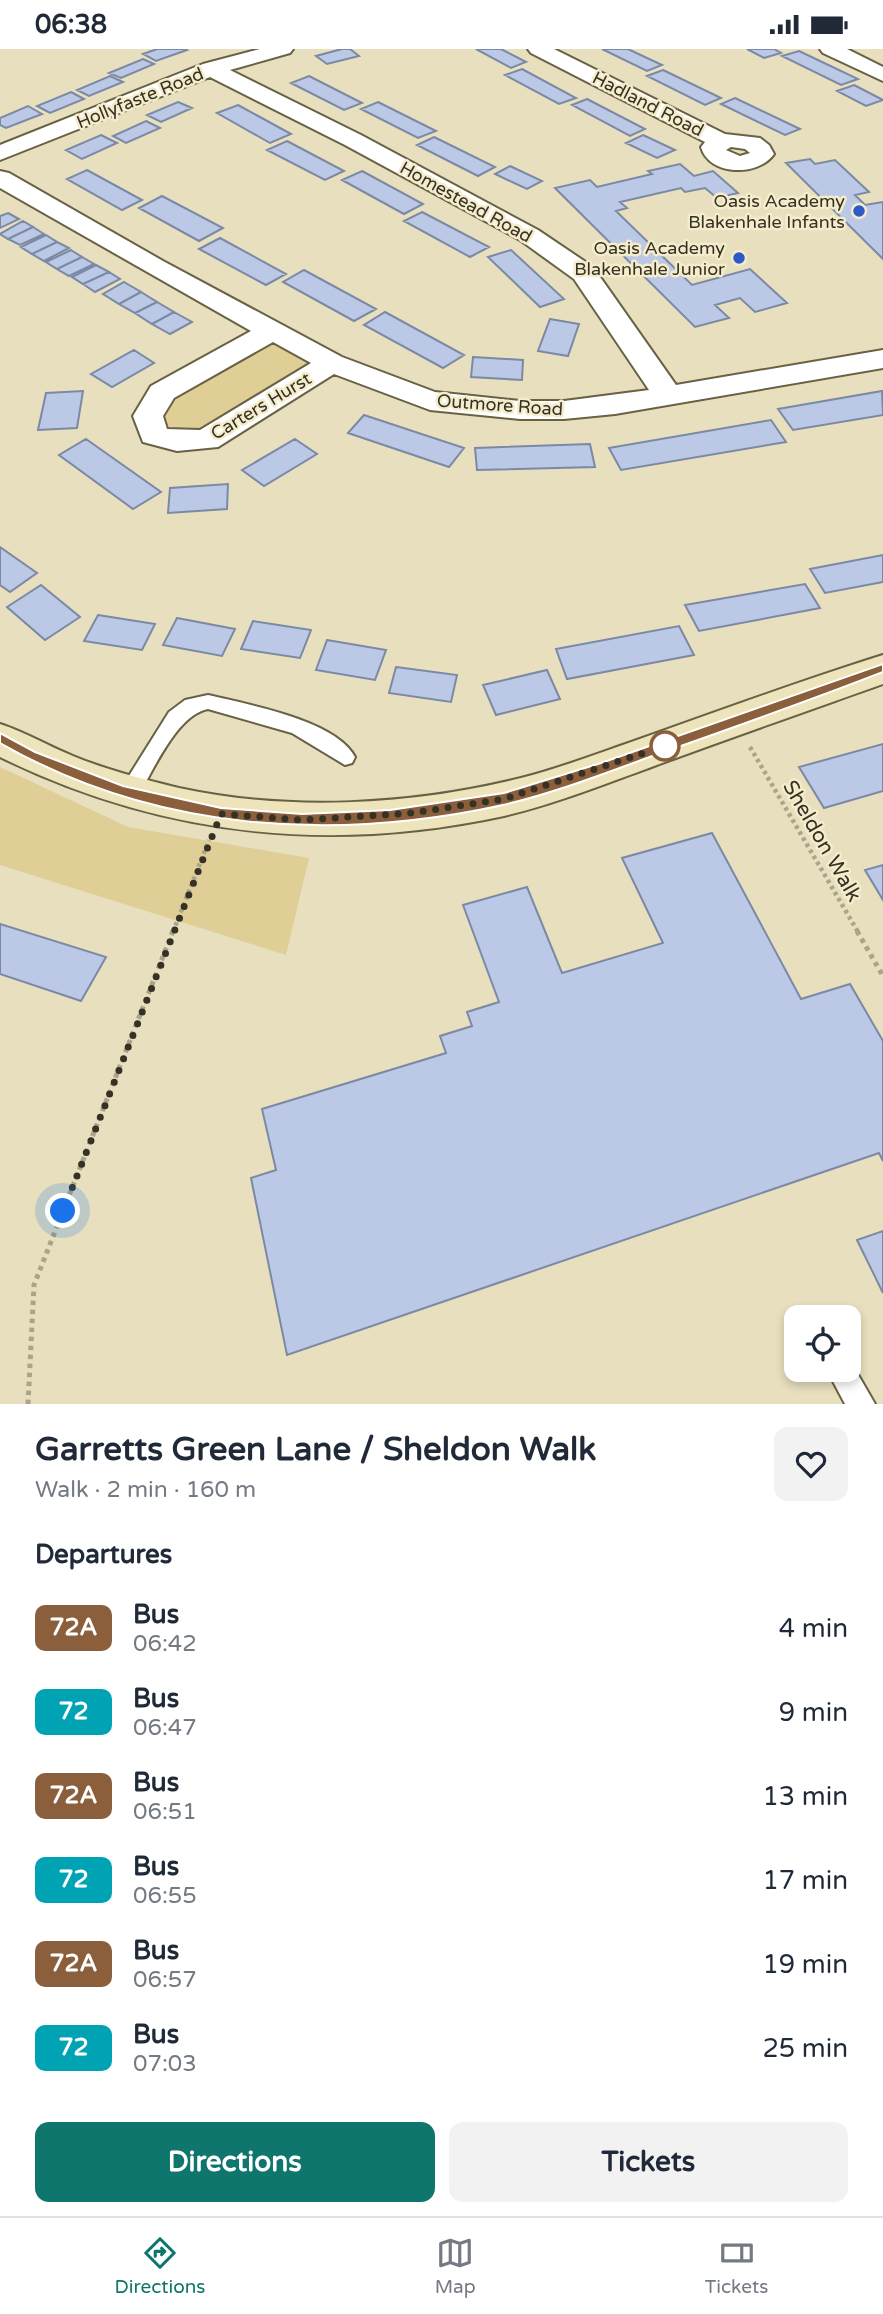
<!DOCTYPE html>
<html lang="en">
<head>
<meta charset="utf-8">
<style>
  :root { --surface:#fff; --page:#f2f2f3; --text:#1f2937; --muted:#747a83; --line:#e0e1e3; --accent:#0f766e }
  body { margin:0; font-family:"Varela Round",sans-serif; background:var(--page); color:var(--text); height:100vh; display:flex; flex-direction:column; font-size:26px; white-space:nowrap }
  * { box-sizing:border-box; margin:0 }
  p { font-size:23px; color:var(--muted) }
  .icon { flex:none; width:38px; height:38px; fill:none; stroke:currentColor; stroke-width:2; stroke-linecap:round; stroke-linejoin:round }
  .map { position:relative; height:1355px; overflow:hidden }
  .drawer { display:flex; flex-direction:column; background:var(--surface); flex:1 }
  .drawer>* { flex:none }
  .badge { padding:0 14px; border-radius:10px; font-size:24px; line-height:46px }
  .tools { position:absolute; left:784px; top:1256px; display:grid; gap:14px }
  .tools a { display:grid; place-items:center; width:77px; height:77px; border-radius:14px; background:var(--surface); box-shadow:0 4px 10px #0003; font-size:35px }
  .you { position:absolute; width:35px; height:35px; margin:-18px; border:5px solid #fff; border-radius:50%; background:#1a73e8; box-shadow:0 0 0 10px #1a73e833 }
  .map>.badge { position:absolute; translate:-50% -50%; box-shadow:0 0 0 4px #fff }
  h2 { padding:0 35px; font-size:26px; line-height:63px }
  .round { display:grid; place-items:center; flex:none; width:74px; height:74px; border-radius:14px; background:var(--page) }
  .summary { display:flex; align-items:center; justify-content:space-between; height:119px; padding:0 35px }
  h1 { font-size:33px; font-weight:700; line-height:52px }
  .cta { display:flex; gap:14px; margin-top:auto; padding:14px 35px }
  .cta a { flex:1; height:80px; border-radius:14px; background:var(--accent); color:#fff; font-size:28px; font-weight:700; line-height:80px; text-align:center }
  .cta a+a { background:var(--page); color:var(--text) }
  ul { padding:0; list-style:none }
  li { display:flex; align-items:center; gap:21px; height:84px; padding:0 35px }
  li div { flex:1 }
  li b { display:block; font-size:26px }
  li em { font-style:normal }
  li .badge { min-width:77px; font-weight:700; text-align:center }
  .status { display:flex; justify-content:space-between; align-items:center; height:49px; padding:0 35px; background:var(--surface); direction:ltr }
  .status svg { height:19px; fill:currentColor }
  .tab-bar { display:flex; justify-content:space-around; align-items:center; height:98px; border-top:2px solid var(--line); background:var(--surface); font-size:19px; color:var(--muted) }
  .tab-bar a { display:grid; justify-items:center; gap:4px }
  .tab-bar .active { color:var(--accent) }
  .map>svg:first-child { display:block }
  .green { fill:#dfcf96 }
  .building { fill:#bbc9e6; stroke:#7c89a4; stroke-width:2 }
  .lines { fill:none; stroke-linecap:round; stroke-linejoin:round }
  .lane-casing { stroke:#686144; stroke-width:4 }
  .street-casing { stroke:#686144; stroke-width:4 }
  .secondary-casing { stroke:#686144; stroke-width:4 }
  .path-far1 { stroke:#aba48a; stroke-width:4.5; stroke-dasharray:3.5 3.5; stroke-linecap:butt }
  .path { stroke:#aba48a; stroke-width:5; stroke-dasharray:4.5 4.5; stroke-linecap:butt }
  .lane { fill:#fff; fill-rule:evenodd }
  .street { fill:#fff; fill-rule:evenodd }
  .secondary { fill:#ede4bc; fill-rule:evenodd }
  .line { fill:#8b5e3c; stroke:#fff; stroke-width:2 }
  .walk { stroke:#353125; stroke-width:7; stroke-dasharray:0 12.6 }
  .poi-dot { fill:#3059c8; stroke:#f4eccb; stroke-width:2.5 }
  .stop-dot { fill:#fff; stroke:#8b5e3c; stroke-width:3.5 }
  .labels { text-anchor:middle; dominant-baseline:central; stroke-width:5; stroke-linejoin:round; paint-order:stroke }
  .far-street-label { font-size:18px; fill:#353125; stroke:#f4eccb }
  .far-poi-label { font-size:18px; fill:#353125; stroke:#f4eccb; text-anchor:end }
  .street-label { font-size:21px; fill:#353125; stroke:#f4eccb }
</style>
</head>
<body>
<div class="status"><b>06:38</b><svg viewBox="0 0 49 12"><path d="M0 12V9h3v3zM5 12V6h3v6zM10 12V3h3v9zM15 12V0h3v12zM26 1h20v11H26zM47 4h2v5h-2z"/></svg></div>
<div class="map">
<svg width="883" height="1355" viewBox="0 0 883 1355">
  <rect width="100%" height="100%" fill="#e7dfbe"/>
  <path class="green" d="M274 281 332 314 207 391 154 386 162 343Z
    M0 718 128 778 309 809 286 906 0 816Z"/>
  <path class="building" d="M157 0H185L187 1 156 12 143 5Z
    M342 0H350L359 7 327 15 316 7Z
    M476 0H501L526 13 511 19Z
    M602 0H628L662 16 647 22Z
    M747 0H774L781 4 764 9Z
    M799 2 858 30 841 36 782 7Z
    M143 10 154 15 121 29 109 24Z
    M522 20 576 49 559 55 505 26Z
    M663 21 721 49 705 56 647 27Z
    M110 27 123 33 89 47 77 41Z
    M309 27 362 54 344 61 291 34Z
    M854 36 883 51 866 57 837 42Z
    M71 43 84 50 50 64 37 57Z
    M735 49 800 80 785 86 721 55Z
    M587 50 645 80 630 87 572 56Z
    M178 53 192 59 161 73 147 66Z
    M378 53 436 82 418 89 361 60Z
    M238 56 291 85 270 94 217 64Z
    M28 57 42 65 6 79 0 76V69Z
    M146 72 160 79 126 94 113 87Z
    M101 86 117 94 82 110 66 101Z
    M643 86 675 101 657 109 626 94Z
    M434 88 495 118 478 127 417 96Z
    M287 92 344 122 325 131 267 101Z
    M810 110 815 115 835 111 869 143 855 146 865 156 883 153V210L786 114Z
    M680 115 694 127 713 122 738 144 717 149 705 139 685 143 681 139 620 153 627 159 616 162 692 236 750 220 787 254 755 263 740 249 715 256 729 269 695 278 555 139 590 131 597 138 652 125 648 122Z
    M510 117 542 132 527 140 495 125Z
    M87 121 142 151 122 161 67 130Z
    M362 122 423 155 404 165 342 131Z
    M162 147 223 179 199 192 139 159Z
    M422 163 489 198 470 208 404 172Z
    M8 164 19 170 0 179V167Z
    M23 172 33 178 8 190 0 185Z
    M33 178 44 185 20 196 8 190Z
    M46 186 57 193 32 205 21 198Z
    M220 189 286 225 266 236 199 200Z
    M57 193 69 199 44 212 32 205Z
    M71 201 82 208 57 220 46 213Z
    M511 201 564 250 540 258 488 208Z
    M82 208 94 215 69 227 57 220Z
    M96 216 109 223 83 235 72 228Z
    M304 221 376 260 354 272 283 233Z
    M109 223 120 230 95 243 83 235Z
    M124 233 141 243 119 255 103 245Z
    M141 243 157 253 135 264 119 255Z
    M157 253 174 263 152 275 135 264Z
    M174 263 192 273 170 285 152 275Z
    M385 263 464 306 443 319 364 276Z
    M550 270 579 275 568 307 538 302Z
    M134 301 154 314 112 338 91 325Z
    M473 308 523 311 522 331 471 328Z
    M83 342 77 379 38 381 46 344Z
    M882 342 883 366 793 381 778 360Z
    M364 366 464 399 449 418 348 384Z
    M771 371 786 393 621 421 609 399Z
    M86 390 161 443 133 460 59 406Z
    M295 390 317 405 264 437 242 421Z
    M590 395 595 418 477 421 475 399Z
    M228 435 227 460 168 464 170 439Z
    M0 498 37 524 10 543 0 536Z
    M883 506V533L825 544 810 520Z
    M805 535 820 559 699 582 685 556Z
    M41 536 80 568 45 591 7 558Z
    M98 566 155 575 142 601 84 592Z
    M177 569 235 580 222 607 163 596Z
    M253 572 311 581 300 609 241 600Z
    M679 577 694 606 567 630 556 600Z
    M327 591 386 601 375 631 316 621Z
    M396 618 457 626 451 653 389 644Z
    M547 621 560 650 496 666 483 636Z
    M883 695V742L824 759 799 718Z
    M712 784 801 950 850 935 883 992V1112L879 1104 287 1306 251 1129 276 1121 262 1060 446 1004 440 987 472 977 467 963 499 953 463 856 527 838 562 924 663 894 622 809Z
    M883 816V851L865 821Z
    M0 875 106 908 81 952 0 925Z
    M883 1182V1244L857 1191Z"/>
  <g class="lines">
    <g class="lane-casing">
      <path id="lane" d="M208 646C246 655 336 671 355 708L352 714 345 716 292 684 208 660C176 666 153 723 136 750L129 752 122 750 119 744 122 738 169 663 185 651Z
        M849 1310 875 1355H845L827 1321H849Z"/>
    </g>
    <g class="street-casing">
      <path id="street" d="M260 0H293L290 4 230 21 361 86 538 181 593 218 676 336 883 301V319L615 365 564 370H520L430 361 334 325 218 398 177 402 143 393 133 367 151 337 251 282 0 139V122L9 124 163 212 342 308 435 343 520 352H564L649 341 574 230 520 191 345 96 210 28 0 111V96L203 15ZM273 293 311 314 200 381 167 380 163 367 174 349Z
        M528 0H554L725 85 760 89 769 96 774 105C758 128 709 127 701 98L705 93 531 4ZM731 98 745 100 750 104 740 107 726 101Z
        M820 0H847L883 18V32L823 4Z"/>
    </g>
    <g class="secondary-casing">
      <path id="secondary" d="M883 606V635C807 662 730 689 654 717 605 735 555 755 504 767 328 805 161 787 0 708V675C25 683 48 697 73 707 107 721 143 730 179 739 289 763 413 756 521 729 561 719 599 704 637 691 719 662 800 632 883 606Z"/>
    </g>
    <path class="path-far1" d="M750 698 858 883
      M173 883 209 791"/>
    <path class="path" d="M857 882 883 927
      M28 1355 34 1236 173 882"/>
    <use href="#lane" class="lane"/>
    <use href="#street" class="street"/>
    <use href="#secondary" class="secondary"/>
  </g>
  <path class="line" d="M883 615V623C811 651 735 678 658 705 608 723 555 744 503 756 329 794 152 781 0 694V684L35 703 123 737 221 759 302 765 390 761 504 744 601 714Z"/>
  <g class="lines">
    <path class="walk" d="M63 1162 221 765 302 771 412 764 504 750 665 697"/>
  </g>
  <g class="poi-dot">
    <circle cx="859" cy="162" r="7"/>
    <circle cx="739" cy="209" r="7"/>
  </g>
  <circle class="stop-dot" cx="665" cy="697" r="14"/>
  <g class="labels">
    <g class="far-street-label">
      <text transform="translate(140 49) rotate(-22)">Hollyfaste Road</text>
      <text transform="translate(648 55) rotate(27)">Hadland Road</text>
      <text transform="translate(466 153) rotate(29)">Homestead Road</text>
      <text transform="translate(500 356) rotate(4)">Outmore Road</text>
      <text transform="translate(261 357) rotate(-31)">Carters Hurst</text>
    </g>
    <g class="far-poi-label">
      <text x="845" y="152">Oasis Academy<tspan x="845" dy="21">Blakenhale Infants</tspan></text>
      <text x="725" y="199">Oasis Academy<tspan x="725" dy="21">Blakenhale Junior</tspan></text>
    </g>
    <g class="street-label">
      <text transform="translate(822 792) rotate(60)">Sheldon Walk</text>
    </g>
  </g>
</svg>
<div class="tools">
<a><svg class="icon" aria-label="locate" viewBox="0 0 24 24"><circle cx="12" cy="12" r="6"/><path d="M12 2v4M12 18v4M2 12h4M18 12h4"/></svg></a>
</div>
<div class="you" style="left:63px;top:1162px"></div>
</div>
<section class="drawer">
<div class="summary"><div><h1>Garretts Green Lane / Sheldon Walk</h1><p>Walk · 2 min · 160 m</p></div><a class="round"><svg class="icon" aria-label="heart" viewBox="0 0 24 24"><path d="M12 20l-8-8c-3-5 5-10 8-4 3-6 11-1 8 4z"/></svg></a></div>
<h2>Departures</h2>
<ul>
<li><span class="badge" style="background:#8b5e3c;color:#fff">72A</span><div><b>Bus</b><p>06:42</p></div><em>4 min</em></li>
<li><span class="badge" style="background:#00a3b4;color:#fff">72</span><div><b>Bus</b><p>06:47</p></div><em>9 min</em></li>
<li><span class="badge" style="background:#8b5e3c;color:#fff">72A</span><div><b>Bus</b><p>06:51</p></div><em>13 min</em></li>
<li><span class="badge" style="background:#00a3b4;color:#fff">72</span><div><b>Bus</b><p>06:55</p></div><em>17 min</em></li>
<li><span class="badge" style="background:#8b5e3c;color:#fff">72A</span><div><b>Bus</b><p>06:57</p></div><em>19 min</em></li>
<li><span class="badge" style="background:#00a3b4;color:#fff">72</span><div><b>Bus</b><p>07:03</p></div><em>25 min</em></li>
</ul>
<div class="cta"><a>Directions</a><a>Tickets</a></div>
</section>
<nav class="tab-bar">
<a class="active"><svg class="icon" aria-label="directions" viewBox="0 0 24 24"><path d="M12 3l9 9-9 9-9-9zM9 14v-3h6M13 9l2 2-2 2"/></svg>Directions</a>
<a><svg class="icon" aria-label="map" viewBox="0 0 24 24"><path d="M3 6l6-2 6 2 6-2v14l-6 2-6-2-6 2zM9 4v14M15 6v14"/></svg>Map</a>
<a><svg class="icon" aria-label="tickets" viewBox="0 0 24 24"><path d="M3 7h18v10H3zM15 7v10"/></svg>Tickets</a>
</nav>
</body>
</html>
